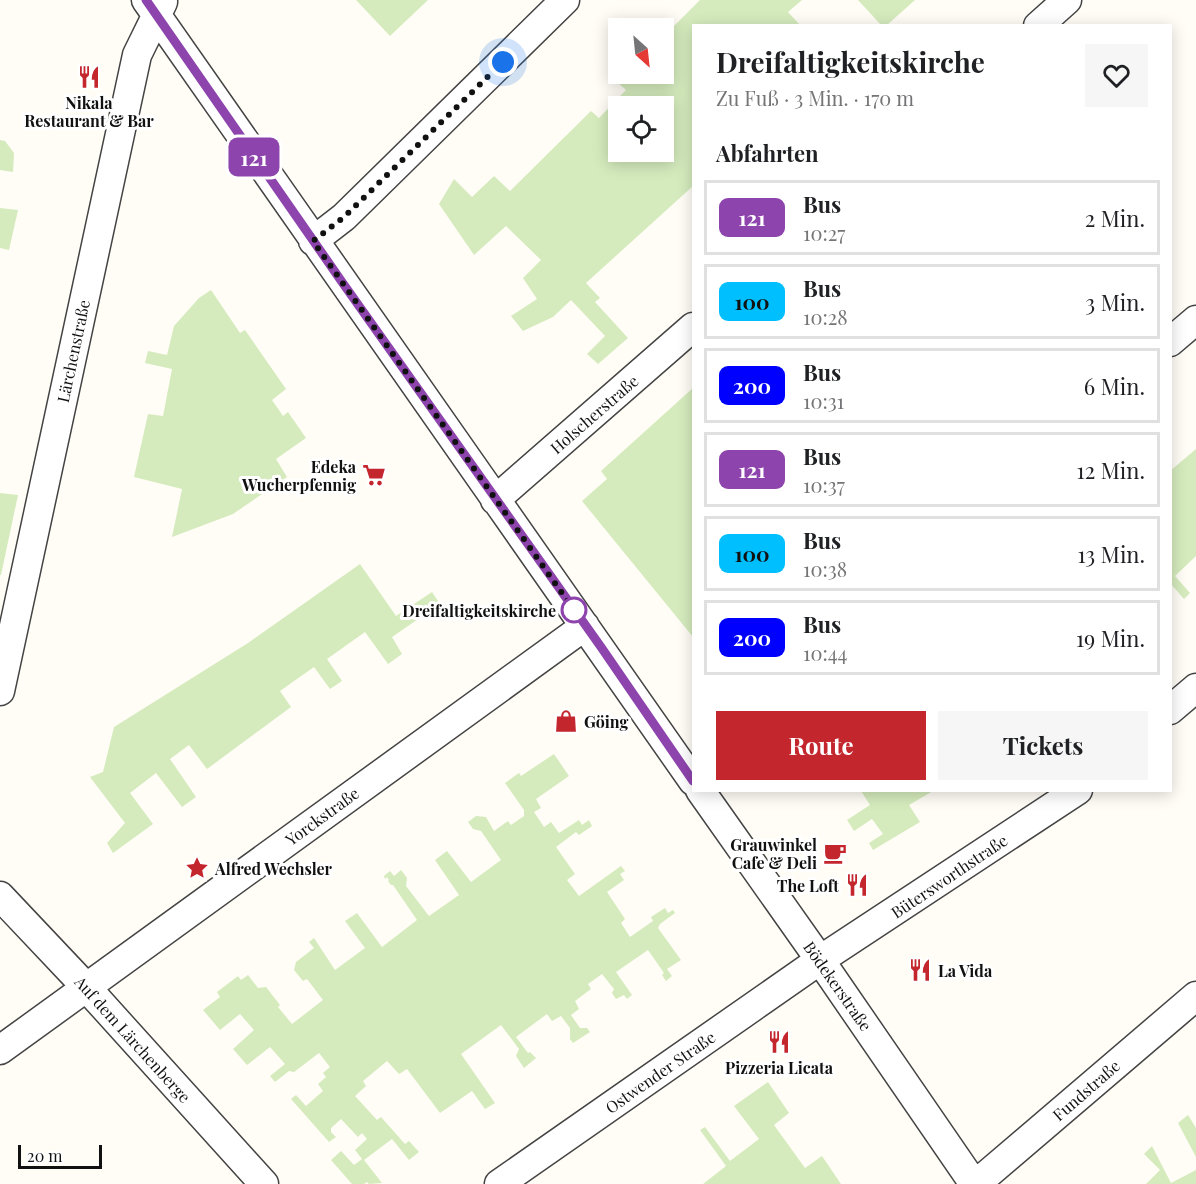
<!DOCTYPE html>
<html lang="de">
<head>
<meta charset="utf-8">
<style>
  :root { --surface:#fff; --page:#f6f6f6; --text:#202124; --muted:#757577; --line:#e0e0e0; --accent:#c4262e }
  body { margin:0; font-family:"Playfair Display",serif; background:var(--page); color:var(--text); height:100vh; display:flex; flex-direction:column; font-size:22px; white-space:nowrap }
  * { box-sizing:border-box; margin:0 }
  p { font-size:20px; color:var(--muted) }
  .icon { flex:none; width:33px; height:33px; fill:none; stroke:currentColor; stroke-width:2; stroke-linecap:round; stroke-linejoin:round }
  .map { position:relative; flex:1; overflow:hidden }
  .panel { position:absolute; left:692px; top:24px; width:480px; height:768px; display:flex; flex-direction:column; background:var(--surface); border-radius:0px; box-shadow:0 3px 15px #0003 }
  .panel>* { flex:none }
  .badge { padding:0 12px; border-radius:9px; font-size:21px; line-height:39px }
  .needle { width:39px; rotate:153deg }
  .fabs { position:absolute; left:608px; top:18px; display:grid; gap:12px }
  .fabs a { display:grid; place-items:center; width:66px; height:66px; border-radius:0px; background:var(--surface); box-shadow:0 3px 15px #0003; font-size:30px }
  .scale { position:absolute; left:18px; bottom:15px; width:84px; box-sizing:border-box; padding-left:6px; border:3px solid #111; border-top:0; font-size:16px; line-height:21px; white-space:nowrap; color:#111; -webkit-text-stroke:4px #fff; paint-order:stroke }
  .you { position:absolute; width:30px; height:30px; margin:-15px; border:4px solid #fff; border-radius:50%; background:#1a73e8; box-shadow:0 0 0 9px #1a73e833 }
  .map>.badge { position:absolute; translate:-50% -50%; box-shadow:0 0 0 3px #fff }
  h2 { padding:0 24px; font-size:22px; line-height:54px }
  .round { display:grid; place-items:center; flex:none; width:63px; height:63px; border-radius:0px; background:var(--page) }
  .overview { display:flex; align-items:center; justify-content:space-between; height:102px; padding:0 24px }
  h1 { font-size:28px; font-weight:700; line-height:45px }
  .button { display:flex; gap:12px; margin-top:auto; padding:12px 24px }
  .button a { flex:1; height:69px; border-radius:0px; background:var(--accent); color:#fff; font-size:24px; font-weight:700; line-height:69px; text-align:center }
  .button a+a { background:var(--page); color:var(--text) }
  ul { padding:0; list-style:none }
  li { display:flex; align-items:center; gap:18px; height:75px; margin:0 12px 9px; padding:0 12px; border:3px solid var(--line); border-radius:0px }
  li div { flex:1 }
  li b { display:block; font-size:22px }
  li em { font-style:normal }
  li .badge { min-width:66px; font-weight:700; text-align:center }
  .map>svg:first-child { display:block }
  .green { fill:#d5ebbd; fill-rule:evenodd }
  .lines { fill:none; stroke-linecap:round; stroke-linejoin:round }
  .minor-casing { stroke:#444; stroke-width:31 }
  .minor { stroke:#fff; stroke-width:28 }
  .line-casing { stroke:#fff; stroke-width:14 }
  .line { stroke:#8e44ad; stroke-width:9 }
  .walk { stroke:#111; stroke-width:6; stroke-dasharray:0 10.8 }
  .stop-dot { fill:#fff; stroke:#8e44ad; stroke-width:3 }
  .labels { text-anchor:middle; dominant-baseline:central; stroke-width:6; stroke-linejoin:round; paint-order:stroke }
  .poi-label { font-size:16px; font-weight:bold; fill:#111; stroke:#fff; text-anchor:end }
  .street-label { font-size:16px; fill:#111; stroke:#fff }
  .stop-label { font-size:16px; font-weight:bold; fill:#111; stroke:#fff; text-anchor:end }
</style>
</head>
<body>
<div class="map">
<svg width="1196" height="1184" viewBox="0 0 1196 1184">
  <rect width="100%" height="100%" fill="#fffdf5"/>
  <path class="green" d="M356 0H428L390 36Z
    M700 0H802L788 12 800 25 693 26V186L586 283 600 298 595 302 628 338 598 364 587 354 605 336 571 300 553 317 523 331 511 316 537 299 523 278 541 260 506 226 474 255 439 204 454 179 472 197 494 176 510 191 591 111 599 118 626 90 617 82 626 74H663V37ZM618 106H663V152H618Z
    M858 0H915L887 25 882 26Z
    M0 140 5 141 14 153 13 172 0 170Z
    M0 208 18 210 9 250 0 248Z
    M211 290 240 333 245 330 286 389 272 400 283 416 288 412 306 438 276 459 287 477 233 514 172 537 182 489 134 477 148 414 163 416 172 369 145 363 148 351 167 355 174 326 199 298Z
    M693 388V637L582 501 607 479 601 471Z
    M1196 449V556L1175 576 1190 593 1184 599 1170 583V471Z
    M0 493 18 495 1 575H0Z
    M360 564 396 616 432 592 440 604 392 637 402 654 388 664 365 632 327 659 342 681 330 689 314 667 280 691 291 707 207 769 189 745 170 759 196 797 182 807 156 773 130 793 153 824 113 853 107 843 125 823 90 777 103 772 114 727 248 643Z
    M554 754 569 776 536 799 541 808 534 812 544 827 551 822 559 833 579 820 582 825 589 820 592 826 579 835 576 832 556 847 575 874 567 880 579 896 621 866 625 871 620 874 624 880 607 892 625 919 621 923 630 937 653 921 651 917 665 908 668 913 673 910 675 913 660 924 658 928 681 960 667 969 672 976 666 981 662 975 664 973 648 950 616 972 632 995 627 999 624 995 616 999 612 993 614 989 602 974 588 984 591 989 575 1001 579 1009 571 1015 580 1028H587L590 1032 573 1043 570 1039V1028L561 1016 552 1021 547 1014 516 1037 528 1053 530 1052 536 1058 524 1068 516 1056 519 1049 501 1025 461 1054 495 1103 485 1109 472 1091 440 1113 407 1069 399 1074 387 1061 363 1081 366 1086 355 1096 377 1120 381 1117 405 1144 409 1141 419 1152 409 1160 392 1139 364 1160 382 1183 369 1184 367 1182 364 1184H352L331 1160 341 1151 354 1165 362 1159 355 1150 367 1139 362 1133 358 1137 341 1119 331 1128V1132L336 1137 329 1142 291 1099 296 1095 306 1106 323 1091 318 1084 326 1077 323 1073 330 1067 319 1053 294 1072 289 1071 275 1082 270 1076 285 1064 270 1047 247 1065 233 1049 254 1030 240 1014 220 1030 203 1010 220 997 217 992 238 976 241 980 248 975 258 988 266 987 280 1005 278 1007 292 1024 323 1000 307 979 303 981 294 970 296 962 314 948 309 942 314 938 335 970 365 948 345 921 357 913 382 947 417 920 393 885H391L388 881 389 880 387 877 385 879 384 876 390 871 394 876 401 870 407 878 406 886 429 916 459 895 435 860 447 851 471 882 501 860 481 831 473 829 468 822 476 816 486 817 494 831 508 821 511 825 524 816V810L505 783 519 773 521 776Z
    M861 791H933L909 805 920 822 873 850 869 843 883 834 872 819 854 831 847 820 870 805Z
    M768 1082 789 1113 774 1125 805 1168 822 1156 841 1184H703L726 1166 700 1130 705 1127 730 1161 759 1139 734 1106Z
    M1188 1115 1196 1128V1157L1178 1123Z
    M1152 1146 1171 1183 1196 1170V1184H1146L1160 1170 1144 1154Z"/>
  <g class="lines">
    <g class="minor-casing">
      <path id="minor" d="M146 0 693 781
        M1038 26 1067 0
        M313 241 344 217 565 0
        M1170 342 1196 320
        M495 500 693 327
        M0 691 137 55 163 2
        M1170 710 1196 688
        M700 790 820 960 974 1184
        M0 896 86 987 264 1184
        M0 1050 585 626
        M499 1184 820 960 1078 790
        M976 1184 1196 996"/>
    </g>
    <use href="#minor" class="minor"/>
  </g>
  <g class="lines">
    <g class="line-casing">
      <path id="line" d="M146 0 342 282 601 647 693 781"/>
    </g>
    <use href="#line" class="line"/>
    <path class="walk" d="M503 62 344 217 313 241 574 610"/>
  </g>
  <defs>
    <g id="restaurant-bare" transform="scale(1.8)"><path d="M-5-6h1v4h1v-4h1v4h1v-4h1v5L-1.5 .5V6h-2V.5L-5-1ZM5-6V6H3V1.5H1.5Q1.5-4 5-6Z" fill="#c4262e" stroke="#fff" stroke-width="2.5" paint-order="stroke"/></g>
    <g id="supermarket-bare" transform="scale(1.8)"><path d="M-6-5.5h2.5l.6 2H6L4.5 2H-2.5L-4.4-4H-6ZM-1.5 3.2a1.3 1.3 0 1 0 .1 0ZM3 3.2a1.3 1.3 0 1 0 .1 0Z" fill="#c4262e" stroke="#fff" stroke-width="2.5" paint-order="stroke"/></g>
    <g id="shop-bare" transform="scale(1.8)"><path d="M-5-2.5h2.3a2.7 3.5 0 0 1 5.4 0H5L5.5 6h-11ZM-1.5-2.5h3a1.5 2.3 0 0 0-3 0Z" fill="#c4262e" stroke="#fff" stroke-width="2.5" paint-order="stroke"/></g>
    <g id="cafe-bare" transform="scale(1.8)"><path d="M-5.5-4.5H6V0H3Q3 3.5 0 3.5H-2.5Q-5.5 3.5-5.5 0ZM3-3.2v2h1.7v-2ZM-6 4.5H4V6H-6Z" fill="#c4262e" stroke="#fff" stroke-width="2.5" paint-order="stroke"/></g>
    <g id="sight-bare" transform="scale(1.8)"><path d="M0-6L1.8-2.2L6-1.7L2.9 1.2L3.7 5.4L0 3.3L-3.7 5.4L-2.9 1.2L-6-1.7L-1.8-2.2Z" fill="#c4262e" stroke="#fff" stroke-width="2.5" paint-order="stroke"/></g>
  </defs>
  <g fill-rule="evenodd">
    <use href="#restaurant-bare" x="89" y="77"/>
    <use href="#supermarket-bare" x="374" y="475"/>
    <use href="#shop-bare" x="566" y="721"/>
    <use href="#cafe-bare" x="835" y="853"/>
    <use href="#sight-bare" x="197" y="868"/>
    <use href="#restaurant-bare" x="857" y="885"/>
    <use href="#restaurant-bare" x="920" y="970"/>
    <use href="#restaurant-bare" x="779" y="1042"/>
  </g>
  <circle class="stop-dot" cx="574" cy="610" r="12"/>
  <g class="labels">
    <g class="poi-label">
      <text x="89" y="102" text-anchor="middle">Nikala<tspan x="89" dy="18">Restaurant &amp; Bar</tspan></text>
      <text x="356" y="466">Edeka<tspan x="356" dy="18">Wucherpfennig</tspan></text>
      <text x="584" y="721" text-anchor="start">Göing</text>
      <text x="817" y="844">Grauwinkel<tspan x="817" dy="18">Cafe &amp; Deli</tspan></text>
      <text x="215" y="868" text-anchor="start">Alfred Wechsler</text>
      <text x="839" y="885">The Loft</text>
      <text x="938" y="970" text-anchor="start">La Vida</text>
      <text x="779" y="1067" text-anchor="middle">Pizzeria Licata</text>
    </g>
    <g class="street-label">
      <text transform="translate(73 351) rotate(-78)">Lärchenstraße</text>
      <text transform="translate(594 414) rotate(-41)">Holscherstraße</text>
      <text transform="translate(322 816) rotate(-36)">Yorckstraße</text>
      <text transform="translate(949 876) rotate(-34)">Bütersworthstraße</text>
      <text transform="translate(838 986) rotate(55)">Bödekerstraße</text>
      <text transform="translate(133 1039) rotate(48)">Auf dem Lärchenberge</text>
      <text transform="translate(660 1072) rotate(-35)">Ostwender Straße</text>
      <text transform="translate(1086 1090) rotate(-41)">Fundstraße</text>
    </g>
    <g class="stop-label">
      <text x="556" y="610">Dreifaltigkeitskirche</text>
    </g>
  </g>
</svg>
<div class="fabs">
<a><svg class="needle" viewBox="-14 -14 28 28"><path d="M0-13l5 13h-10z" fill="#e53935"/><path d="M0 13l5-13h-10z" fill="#757577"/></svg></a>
<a><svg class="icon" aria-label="locate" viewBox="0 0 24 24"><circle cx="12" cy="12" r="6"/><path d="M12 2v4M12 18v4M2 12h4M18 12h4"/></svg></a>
</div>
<div class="scale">20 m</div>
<div class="you" style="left:503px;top:62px"></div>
<b class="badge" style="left:254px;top:157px;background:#8e44ad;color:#fff">121</b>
<section class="panel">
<div class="overview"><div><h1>Dreifaltigkeitskirche</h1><p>Zu Fuß · 3 Min. · 170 m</p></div><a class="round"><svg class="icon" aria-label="heart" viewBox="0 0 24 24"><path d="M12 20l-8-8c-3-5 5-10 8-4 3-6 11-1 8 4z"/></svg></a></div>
<h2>Abfahrten</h2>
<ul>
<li><span class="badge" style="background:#8e44ad;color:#fff">121</span><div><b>Bus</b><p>10:27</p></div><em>2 Min.</em></li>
<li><span class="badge" style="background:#00bfff;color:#111">100</span><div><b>Bus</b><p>10:28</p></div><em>3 Min.</em></li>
<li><span class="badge" style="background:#00f;color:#fff">200</span><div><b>Bus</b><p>10:31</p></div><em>6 Min.</em></li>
<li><span class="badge" style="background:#8e44ad;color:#fff">121</span><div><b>Bus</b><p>10:37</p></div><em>12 Min.</em></li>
<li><span class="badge" style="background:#00bfff;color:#111">100</span><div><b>Bus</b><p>10:38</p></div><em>13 Min.</em></li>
<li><span class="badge" style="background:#00f;color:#fff">200</span><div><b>Bus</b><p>10:44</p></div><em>19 Min.</em></li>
</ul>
<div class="button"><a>Route</a><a>Tickets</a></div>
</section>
</div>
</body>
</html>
